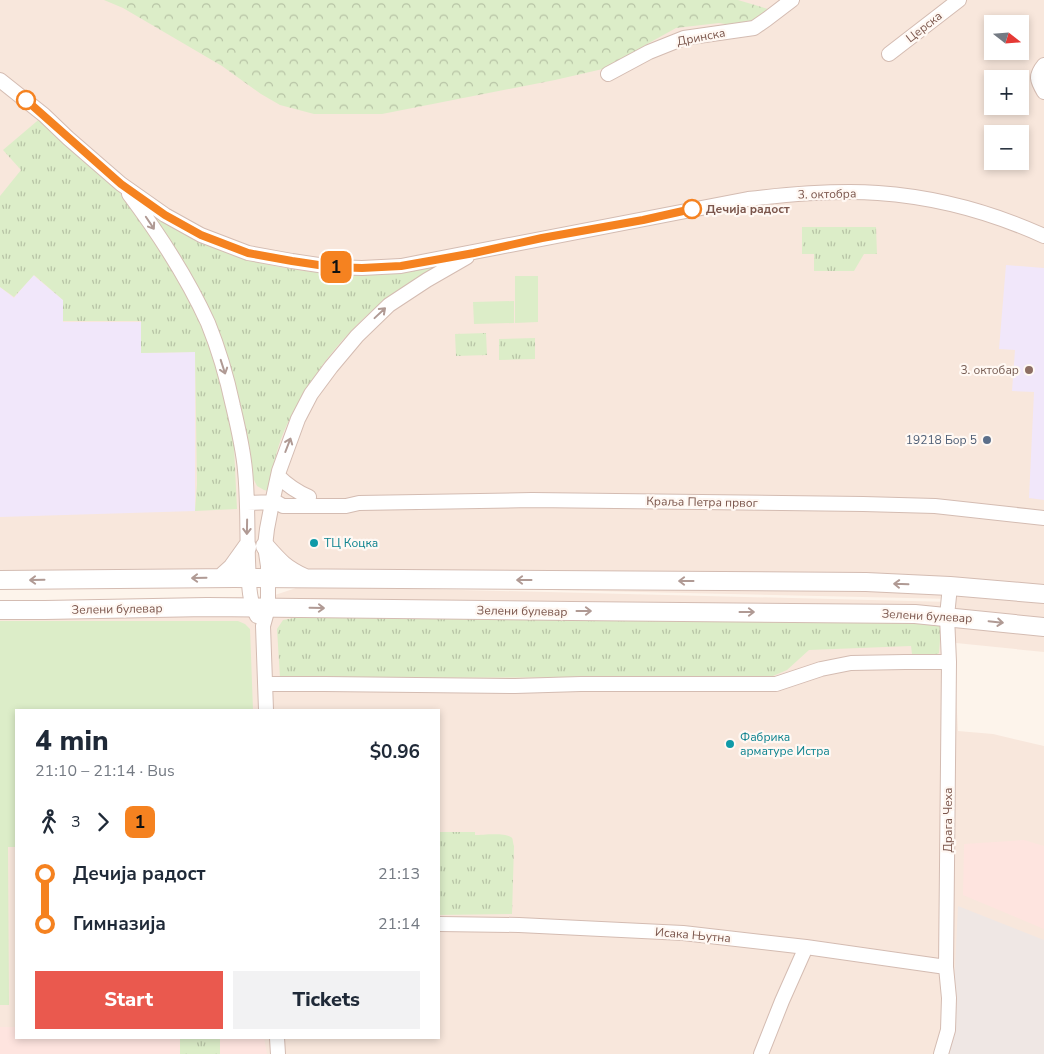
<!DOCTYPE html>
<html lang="en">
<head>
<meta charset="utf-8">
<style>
  :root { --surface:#fff; --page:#f2f2f3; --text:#1f2937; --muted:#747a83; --accent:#ea594e }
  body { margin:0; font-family:"Nunito Sans",sans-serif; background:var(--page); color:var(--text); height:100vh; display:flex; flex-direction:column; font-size:19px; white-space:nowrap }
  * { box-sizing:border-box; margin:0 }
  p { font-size:16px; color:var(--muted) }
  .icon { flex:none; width:28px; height:28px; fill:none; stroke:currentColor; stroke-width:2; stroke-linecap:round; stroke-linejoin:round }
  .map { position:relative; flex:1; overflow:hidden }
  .drawer { position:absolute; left:15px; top:709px; width:425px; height:330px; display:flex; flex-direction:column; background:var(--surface); border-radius:0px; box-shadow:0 2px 8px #0003 }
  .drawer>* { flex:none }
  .badge { padding:0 10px; border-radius:8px; font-size:18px; line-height:32px }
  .needle { width:32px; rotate:107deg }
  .buttons { position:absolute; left:984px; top:15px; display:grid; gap:10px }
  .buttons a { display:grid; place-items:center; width:45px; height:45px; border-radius:0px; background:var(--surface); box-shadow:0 2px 8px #0003; font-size:25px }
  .map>.badge { position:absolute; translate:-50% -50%; box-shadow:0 0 0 2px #fff }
  .legs { display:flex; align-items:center; gap:8px; height:55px; padding:0 20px; font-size:16px }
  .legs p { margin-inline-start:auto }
  .summary { display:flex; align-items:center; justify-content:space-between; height:85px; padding:0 20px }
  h1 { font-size:28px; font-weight:800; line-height:38px }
  .action { display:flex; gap:10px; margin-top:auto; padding:10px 20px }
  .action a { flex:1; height:58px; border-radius:0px; background:var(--accent); color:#fff; font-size:20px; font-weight:800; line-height:58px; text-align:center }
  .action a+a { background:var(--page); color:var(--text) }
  ul { padding:0 20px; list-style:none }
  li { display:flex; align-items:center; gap:18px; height:50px; font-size:19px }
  li i { display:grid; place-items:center; width:8px; height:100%; margin:0 6px; background:currentColor }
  li i::after { content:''; width:12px; height:12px; margin:-6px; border:4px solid; border-radius:50%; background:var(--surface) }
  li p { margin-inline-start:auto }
  li:first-child i { background:linear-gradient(#0000 50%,currentColor 0) }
  li:last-child i { background:linear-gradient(currentColor 50%,#0000 0) }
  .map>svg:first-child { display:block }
  .residential { fill:#f8e7dc; fill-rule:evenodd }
  .commercial { fill:#fee4df }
  .industrial { fill:#efe7e4 }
  .education { fill:#f1e7fa }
  .grass { fill:url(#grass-tufts) }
  .forest { fill:url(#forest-crowns) }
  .pitch { fill:#dcedc8 }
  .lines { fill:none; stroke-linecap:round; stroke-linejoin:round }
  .minor-casing { stroke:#d4bcb2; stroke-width:16 }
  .tertiary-casing { stroke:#d4bcb2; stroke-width:20 }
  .minor { stroke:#fff; stroke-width:14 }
  .tertiary { stroke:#fff; stroke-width:18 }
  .oneway { stroke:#b09a94 }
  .line-1-casing { stroke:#fff; stroke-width:11 }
  .line-1 { stroke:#f58220; stroke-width:8 }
  .stop-1-dot { fill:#fff; stroke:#f58220; stroke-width:2.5 }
  .education-dot { fill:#8d6e63; stroke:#fff8f3; stroke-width:2 }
  .service-dot { fill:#5c6f8a; stroke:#fff8f3; stroke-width:2 }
  .culture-dot { fill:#0f9aa8; stroke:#fff8f3; stroke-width:2 }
  .labels { text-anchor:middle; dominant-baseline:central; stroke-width:4.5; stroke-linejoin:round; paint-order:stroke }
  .street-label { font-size:12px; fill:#7b564c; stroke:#fff8f3 }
  .stop-label { font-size:12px; font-weight:bold; fill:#7b564c; stroke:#fff8f3; text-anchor:start }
  .education-label { font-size:12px; fill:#785e54; stroke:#fff8f3; text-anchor:end }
  .service-label { font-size:12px; fill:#4e5e75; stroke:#fff8f3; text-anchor:end }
  .culture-label { font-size:12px; fill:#0d838f; stroke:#fff8f3; text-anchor:start }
</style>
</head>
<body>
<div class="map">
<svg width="1044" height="1054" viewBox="0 0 1044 1054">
  <defs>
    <pattern id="grass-tufts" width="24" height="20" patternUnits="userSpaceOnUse" patternTransform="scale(1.25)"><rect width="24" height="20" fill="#dcedc8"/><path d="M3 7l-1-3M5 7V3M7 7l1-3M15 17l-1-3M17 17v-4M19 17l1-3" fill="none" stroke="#b7c3a5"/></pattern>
    <pattern id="forest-crowns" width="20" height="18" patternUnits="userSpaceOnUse" patternTransform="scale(1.25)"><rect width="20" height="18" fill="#dcedc8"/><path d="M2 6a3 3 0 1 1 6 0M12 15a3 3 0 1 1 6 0" fill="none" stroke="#b7c3a5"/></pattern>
  </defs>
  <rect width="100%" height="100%" fill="#fdf4eb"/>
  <path class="residential" d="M0 0H1044V652L956 643 952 599 323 585 0 582ZM992 24H1020V51H992ZM992 79H1020V106H992ZM992 134H1020V161H992Z
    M302 586 951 602 958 731 993 734 1044 746V1054H0V604L272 596ZM16 710H439V1038H16Z"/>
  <path class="commercial" d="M1024 840 1044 846V929L963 895 964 844Z
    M0 1027H16V1038H264L267 1054H0Z"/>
  <path class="industrial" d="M958 906 1044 940V1054H947L952 1027Z"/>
  <path class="education" d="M1006 265 1044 268V500L1029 498 1034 392 1012 391 1015 350 999 349Z
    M33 275 63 300V322H141V353L195 352V511L0 517V287L14 298Z"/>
  <path class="grass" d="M43 116 90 161 120 193 144 221 165 253 204 326 221 373 233 426 237 509 195 511 197 484 195 352 141 353V321H63V300L34 275 14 297 0 287V196L21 170 3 150Z
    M151 213C203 250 265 269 328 273 342 274 356 275 370 275 394 273 418 268 441 264 421 277 400 290 380 304 339 337 300 390 281 439 275 455 272 474 268 491L264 490 257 486 252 476 243 418 237 394 231 372 203 299 184 262Z
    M802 227H876L877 254H864L854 271H814V254H802Z
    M486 333 487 355 456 356 455 334Z
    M535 338V359L499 360V339Z
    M915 617 928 620 941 626 939 653C931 661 921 659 912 654L911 646 809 650 787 670 773 676 760 677 280 678 277 629 283 620 294 618Z
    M439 832H475V835C483 835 507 832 512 838 513 839 513 844 514 846L512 914 439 915Z
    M180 1038H220V1054H180Z"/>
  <path class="forest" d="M104 0H738L775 11 744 27 719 23 676 28 649 43 607 68 555 80 382 114H314L280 105 261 94 222 66 123 8Z"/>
  <path class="pitch" d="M515 276H538V322L515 323Z
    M514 301V323L474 324 473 302Z
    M0 621H238L245 624 250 629 253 710H16V847H8L9 1005H0Z"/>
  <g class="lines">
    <g class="minor-casing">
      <path id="minor" d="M889 54 959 0
        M1044 65C1035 76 1037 80 1044 92
        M608 74 649 52 684 38 754 28 767 19 792 0
        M0 80 44 115 68 138 121 184 165 215 201 235 248 253 292 261 332 267 362 268 401 266 748 199C791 194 835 190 878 193 936 197 991 212 1044 236
        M129 194C159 234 187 277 208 323 219 350 227 378 233 406 238 427 243 448 245 470 248 500 247 530 248 561 249 579 248 600 257 616
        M278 476C287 485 297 492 309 497
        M247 503 276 502 283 506H346L359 503 532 500 863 504 935 506 1044 518
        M265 684H324L515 686 581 684H776L821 669 851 663 905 662H949
        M266 710 263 626 268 608V566L265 546 267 529 272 503 279 471 298 419 311 394 331 367 357 336 389 305 427 280 467 257
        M439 924 519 925 683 933 806 947 946 967
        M277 1038 278 1054
        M761 1054 782 1001 806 947
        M941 1054 948 1030 949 998 946 967 949 662 947 616 950 586"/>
    </g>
    <g class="tertiary-casing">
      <path id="tertiary" d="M265 546C279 562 285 569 305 578
        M221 578 232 568 247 547
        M0 580 235 578 866 582 950 586 1044 594
        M0 610H45L207 607 572 611 915 614 1044 627"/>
    </g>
    <use href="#minor" class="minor"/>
    <use href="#tertiary" class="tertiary"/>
  </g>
  <defs><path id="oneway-shaft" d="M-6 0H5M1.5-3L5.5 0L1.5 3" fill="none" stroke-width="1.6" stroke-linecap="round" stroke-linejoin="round" transform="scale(1.25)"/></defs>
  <g class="oneway">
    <use href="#oneway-shaft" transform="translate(150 223) rotate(56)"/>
    <use href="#oneway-shaft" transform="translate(380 313) rotate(-43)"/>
    <use href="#oneway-shaft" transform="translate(223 367) rotate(72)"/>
    <use href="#oneway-shaft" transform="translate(288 445) rotate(-69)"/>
    <use href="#oneway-shaft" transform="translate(247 527) rotate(91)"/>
    <use href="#oneway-shaft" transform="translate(199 578) rotate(179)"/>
    <use href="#oneway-shaft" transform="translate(37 580) rotate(179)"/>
    <use href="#oneway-shaft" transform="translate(524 580) rotate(-180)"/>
    <use href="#oneway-shaft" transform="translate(686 581) rotate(-180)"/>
    <use href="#oneway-shaft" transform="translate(901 584) rotate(-178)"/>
    <use href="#oneway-shaft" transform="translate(317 608) rotate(1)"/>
    <use href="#oneway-shaft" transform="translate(584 611)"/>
    <use href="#oneway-shaft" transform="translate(747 612)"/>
    <use href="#oneway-shaft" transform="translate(996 622) rotate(6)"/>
  </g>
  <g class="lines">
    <g class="line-1-casing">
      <path id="line-1" d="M26 100 121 184 165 215 201 235 248 253 292 261 332 267 362 268 401 266 474 253 542 238 643 220 692 209"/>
    </g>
    <use href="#line-1" class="line-1"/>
  </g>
  <g class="stop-1-dot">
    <circle cx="26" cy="100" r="9"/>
    <circle cx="692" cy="209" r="9"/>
  </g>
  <circle class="education-dot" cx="1029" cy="370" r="5"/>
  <circle class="service-dot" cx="987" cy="440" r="5"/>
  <g class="culture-dot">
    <circle cx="314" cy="543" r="5"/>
    <circle cx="730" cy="744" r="5"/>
  </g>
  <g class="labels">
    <g class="street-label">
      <text transform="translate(924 27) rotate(-38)">Церска</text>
      <text transform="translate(701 37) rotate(-11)">Дринска</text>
      <text transform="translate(827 194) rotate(-1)">3. октобра</text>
      <text transform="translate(702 502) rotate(1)">Краља Петра првог</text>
      <text transform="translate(117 609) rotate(-1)">Зелени булевар</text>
      <text transform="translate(522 611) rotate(1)">Зелени булевар</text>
      <text transform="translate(927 616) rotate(3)">Зелени булевар</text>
      <text transform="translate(948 820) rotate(-90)">Драга Чеха</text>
      <text transform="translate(693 935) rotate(5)">Исака Њутна</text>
    </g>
    <g class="stop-label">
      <text x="706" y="209">Дечија радост</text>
    </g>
    <g class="education-label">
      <text x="1019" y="370">3. октобар</text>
    </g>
    <g class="service-label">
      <text x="977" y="440">19218 Бор 5</text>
    </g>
    <g class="culture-label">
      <text x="324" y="543">ТЦ Коцка</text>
      <text x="740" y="737">Фабрика<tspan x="740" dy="14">арматуре Истра</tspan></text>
    </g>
  </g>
</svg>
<div class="buttons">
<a><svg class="needle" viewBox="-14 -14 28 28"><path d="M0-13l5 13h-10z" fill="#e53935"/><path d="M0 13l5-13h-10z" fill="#747a83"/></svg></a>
<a>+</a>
<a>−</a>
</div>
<b class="badge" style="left:336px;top:267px;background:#f58220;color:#111">1</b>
<section class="drawer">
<div class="summary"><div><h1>4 min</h1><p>21:10 – 21:14 · Bus</p></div><b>$0.96</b></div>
<div class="legs"><svg class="icon" aria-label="walk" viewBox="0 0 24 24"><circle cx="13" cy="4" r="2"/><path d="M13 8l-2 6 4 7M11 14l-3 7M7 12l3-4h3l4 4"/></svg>3<svg class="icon" aria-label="forward" viewBox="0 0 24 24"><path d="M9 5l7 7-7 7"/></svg><b class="badge" style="background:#f58220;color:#111">1</b></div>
<ul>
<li><i style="color:#f58220"></i><b>Дечија радост</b><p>21:13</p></li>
<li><i style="color:#f58220"></i><b>Гимназија</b><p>21:14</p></li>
</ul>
<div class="action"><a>Start</a><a>Tickets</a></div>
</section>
</div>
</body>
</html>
